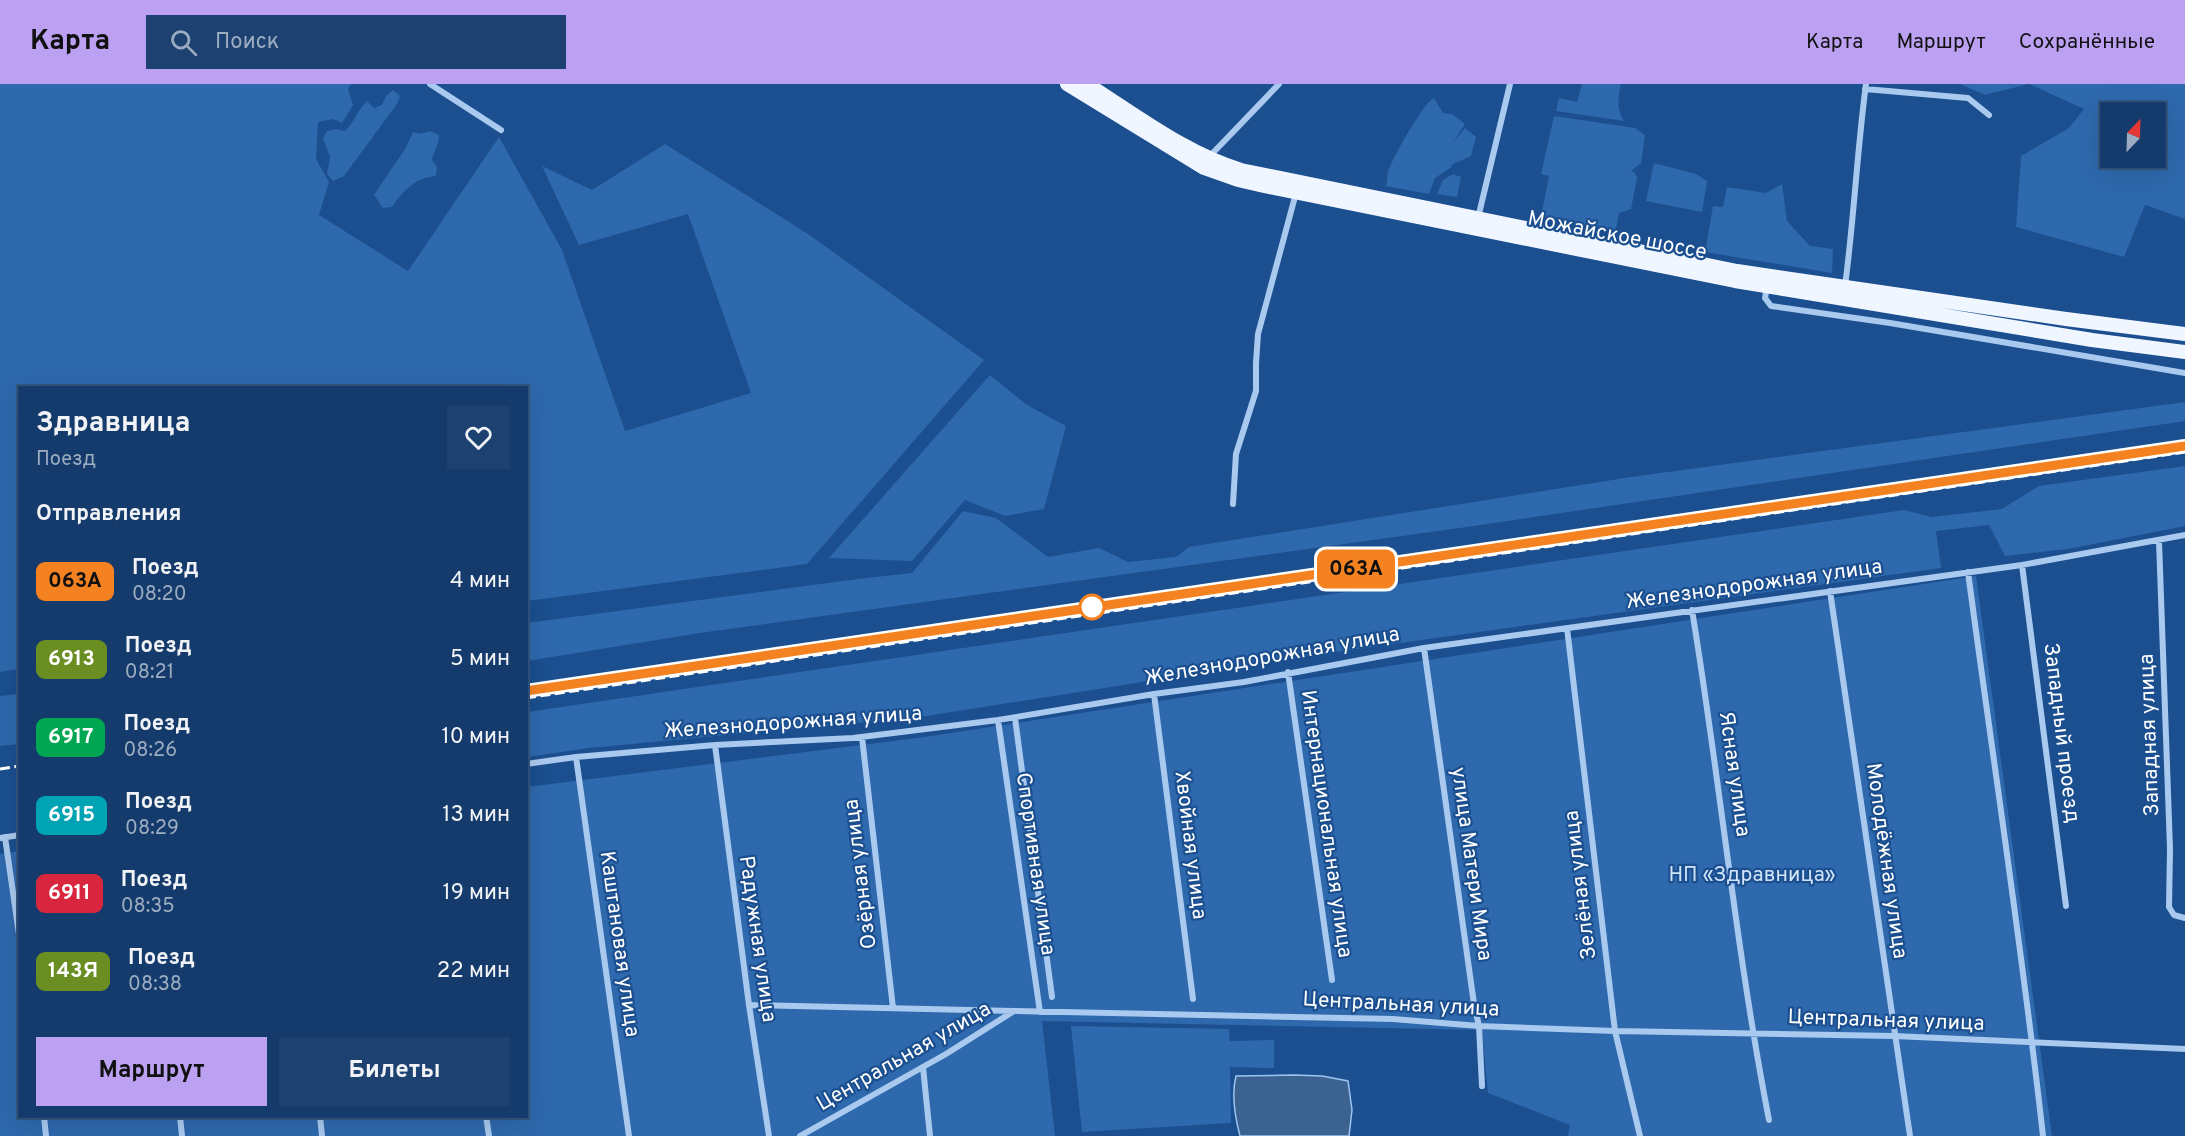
<!DOCTYPE html>
<html lang="ru">
<head>
<meta charset="utf-8">
<style>
  :root { --surface:#143b6b; --page:#1d4271; --text:#f1f3f6; --muted:#9dadc1; --line:#33557e; --accent:#bca0f2 }
  body { margin:0; font-family:Overpass,sans-serif; background:var(--page); color:var(--text); height:100vh; display:flex; flex-direction:column; font-size:22px; white-space:nowrap }
  * { box-sizing:border-box; margin:0 }
  p { font-size:20px; color:var(--muted) }
  .icon { flex:none; width:33px; height:33px; fill:none; stroke:currentColor; stroke-width:2; stroke-linecap:round; stroke-linejoin:round }
  .map { position:relative; flex:1; overflow:hidden }
  .sheet { position:absolute; left:18px; top:302px; width:510px; height:732px; display:flex; flex-direction:column; background:var(--surface); border-radius:0px; box-shadow:0 6px 24px #0002,0 0 0 2px var(--line) }
  .sheet>* { flex:none }
  .badge { padding:0 12px; border-radius:9px; font-size:21px; line-height:39px }
  .needle { width:39px; rotate:23deg }
  .tools { position:absolute; left:2100px; top:18px; display:grid; gap:12px }
  .tools a { display:grid; place-items:center; width:66px; height:66px; border-radius:0px; background:var(--surface); box-shadow:0 6px 24px #0002,0 0 0 2px var(--line); font-size:30px }
  .map>.badge { position:absolute; translate:-50% -50%; box-shadow:0 0 0 3px #fff }
  h2 { padding:0 18px; font-size:22px; line-height:54px }
  .round { display:grid; place-items:center; flex:none; width:63px; height:63px; border-radius:0px; background:var(--page) }
  .overview { display:flex; align-items:center; justify-content:space-between; height:102px; padding:0 18px }
  h1 { font-size:28px; font-weight:700; line-height:45px }
  .action { display:flex; gap:12px; margin-top:auto; padding:12px 18px }
  .action a { flex:1; height:69px; border-radius:0px; background:var(--accent); color:#111; font-size:24px; font-weight:700; line-height:69px; text-align:center }
  .action a+a { background:var(--page); color:var(--text) }
  ul { padding:0; list-style:none }
  li { display:flex; align-items:center; gap:18px; height:78px; padding:0 18px }
  li div { flex:1 }
  li b { display:block; font-size:22px }
  li em { font-style:normal }
  li .badge { min-width:66px; font-weight:700; text-align:center }
  header { display:flex; align-items:center; gap:36px; box-sizing:border-box; height:84px; padding:0 30px; background:var(--accent); color:#111 }
  header strong { font-size:28px }
  nav { display:flex; gap:33px; margin-inline-start:auto; font-size:21px }
  .search { width:420px; height:54px; background:var(--page); display:flex; align-items:center; gap:15px; box-sizing:border-box; padding:0 21px; border-radius:0px; color:var(--muted); font-size:22px }
  .map>svg:first-child { display:block }
  .green { fill:#2e69ad; fill-rule:evenodd }
  .water { fill:#3c6290; stroke:#9cc4f0; stroke-width:1.5 }
  .lines { fill:none; stroke-linecap:round; stroke-linejoin:round }
  .minor { stroke:#a9c9ee; stroke-width:6 }
  .primary { stroke:#f0f6ff; stroke-width:14 }
  .rail { stroke:#fff; stroke-width:3; stroke-dasharray:10 4.5; stroke-linecap:butt }
  .line-casing { stroke:#fff; stroke-width:14 }
  .line { stroke:#f58220; stroke-width:9 }
  .stop-dot { fill:#fff; stroke:#f58220; stroke-width:3 }
  .labels { text-anchor:middle; dominant-baseline:central; stroke-width:4.5; stroke-linejoin:round; paint-order:stroke }
  .street-label { font-size:21px; fill:#fff; stroke:#1b4f8f }
  .park-label { font-size:21px; fill:#cfe3fa; stroke:#1b4f8f }
</style>
</head>
<body>
<header>
<strong>Карта</strong>
<div class="search"><svg class="icon" aria-label="search" viewBox="0 0 24 24"><circle cx="10" cy="10" r="6"/><path d="M15 15l6 6"/></svg>Поиск</div>
<nav><a>Карта</a><a>Маршрут</a><a>Сохранённые</a></nav>
</header>
<div class="map">
<svg width="2185" height="1052" viewBox="0 0 2185 1052">
  <rect width="100%" height="100%" fill="#1b4f8f"/>
  <path class="green" d="M0 0H351L348 5 353 21 342 39 333 35 318 38 316 75 329 98 319 131 408 187 499 53 562 166 625 347 751 309 688 130 579 161 542 82 592 106 665 60 808 150 984 276 807 480 527 517 526 303H20L19 585 0 588Z
    M1582 0H1621C1618 14 1616 24 1624 37L1556 27 1559 14 1577 18Z
    M1960 0H2185V135L2145 121 2124 173 2016 143 2021 72 2069 44 2084 25 2029 0 1985 11ZM2110 28H2156V74H2110Z
    M393 6 400 12 397 20 344 92 333 97 327 90 330 73 323 55 327 47 336 45 345 47C355 38 357 26 367 17L374 24 382 21 386 12Z
    M1434 14 1443 29 1452 30 1465 40 1452 60 1465 44 1476 53 1471 72 1451 81 1452 83 1435 94 1429 110 1386 102C1387 98 1387 92 1388 88 1392 75 1423 19 1434 14Z
    M1554 32 1635 44 1645 51 1641 79 1631 87 1635 89 1637 94 1631 125 1619 129 1615 149 1541 133 1549 92 1541 90Z
    M430 47 439 51C439 61 434 66 432 76L437 83 436 92C415 94 403 107 392 123L383 124 374 111 405 65 413 48 421 50Z
    M1654 79 1696 90 1707 97 1702 128 1646 117Z
    M1453 90 1461 93 1457 113 1437 110 1443 96Z
    M1782 100 1787 137 1810 162 1833 165 1832 189 1705 168 1713 122 1723 123 1727 103 1766 109Z
    M990 291 1027 321 1066 342 1044 425 1005 432 965 416 912 477 829 474Z
    M2185 318V337L1467 443 700 549 527 577V539L858 495 912 489 963 427 996 434 1048 473 1099 464 1128 478 1176 473 1189 463 1631 393Z
    M2185 382V442L2068 465 2005 472 1989 441 1936 447 1941 484 1314 571 920 633 589 664 527 673V628L1904 426 1931 433 2002 425 2039 402Z
    M1976 492 2052 1052H1568L1570 1041 1488 1009 1482 946 1042 937 1055 1052H0V770L19 767 20 1032H526L527 703 925 653Z
    M19 610V660L0 662V612Z
    M1071 942 1229 945 1230 957 1274 956V984L1230 983 1231 1039 1082 1048Z"/>
  <path class="water" d="M1294 991 1322 992 1348 997 1352 1026 1349 1052H1240C1235 1033 1231 1011 1236 992Z"/>
  <g class="lines">
    <path class="minor" d="M430 0 501 46
      M1865 5 1968 14 1989 31
      M1209 73 1279 0
      M1478 134 1510 0
      M1845 202C1854 135 1857 67 1866 0
      M1767 203 1765 214 1771 222 1890 239 2185 289
      M1233 420 1236 370 1256 307V279L1258 250 1296 109
      M2159 457 2170 765 2169 823 2174 831 2185 834
      M2022 481 2066 822
      M1968 488C1993 676 2022 863 2043 1052
      M1830 507 1910 1052
      M1692 526C1720 696 1736 867 1769 1036
      M1567 544 1615 947 1640 1052
      M1424 564 1474 920 1479 942 1482 1002
      M1288 588 1332 896
      M1154 610 1193 915
      M1015 634 1052 913
      M998 636 1040 928
      M862 653 893 924
      M715 661 749 921 769 1052
      M576 673 629 1052
      M526 680 576 673 715 661 853 654 998 636 1154 610 1244 598 1424 564 2022 481 2185 451
      M5 753 20 857
      M0 754 20 751
      M749 921 1014 927
      M923 983 930 1052
      M44 1032 46 1052
      M180 1032 182 1052
      M320 1032 322 1052
      M486 1032 489 1052
      M800 1052 946 970 1014 927 1393 935 1479 942 1615 947 1894 952 2185 965"/>
    <path class="primary" d="M1067 0 1204 84 1238 96 1264 102 1735 197 2092 256 2185 268
      M1087 0C1136 31 1185 69 1241 86L1737 187 2066 235 2185 250"/>
    <path class="rail" d="M526 614 2185 368
      M0 685 20 682"/>
  </g>
  <g class="lines">
    <g class="line-casing">
      <path id="line" d="M526 607 2185 362"/>
    </g>
    <use href="#line" class="line"/>
  </g>
  <circle class="stop-dot" cx="1092" cy="523" r="12"/>
  <g class="labels">
    <g class="street-label">
      <text transform="translate(1617 152) rotate(11)">Можайское шоссе</text>
      <text transform="translate(1754 501) rotate(-8)">Железнодорожная улица</text>
      <text transform="translate(1272 573) rotate(-10)">Железнодорожная улица</text>
      <text transform="translate(793 639) rotate(-4)">Железнодорожная улица</text>
      <text transform="translate(2061 649) rotate(83)">Западный проезд</text>
      <text transform="translate(2150 651) rotate(-92)">Западная улица</text>
      <text transform="translate(1734 690) rotate(82)">Ясная улица</text>
      <text transform="translate(1326 740) rotate(82)">Интернациональная улица</text>
      <text transform="translate(1190 761) rotate(83)">Хвойная улица</text>
      <text transform="translate(1886 777) rotate(82)">Молодёжная улица</text>
      <text transform="translate(1035 780) rotate(82)">Спортивная улица</text>
      <text transform="translate(1471 780) rotate(82)">улица Матери Мира</text>
      <text transform="translate(861 790) rotate(-97)">Озёрная улица</text>
      <text transform="translate(1581 801) rotate(-97)">Зелёная улица</text>
      <text transform="translate(757 855) rotate(82)">Радужная улица</text>
      <text transform="translate(619 860) rotate(82)">Каштановая улица</text>
      <text transform="translate(1401 921) rotate(3)">Центральная улица</text>
      <text transform="translate(1886 937) rotate(2)">Центральная улица</text>
      <text transform="translate(904 973) rotate(-30)">Центральная улица</text>
    </g>
    <g class="park-label">
      <text x="1752" y="791">НП «Здравница»</text>
    </g>
  </g>
</svg>
<div class="tools">
<a><svg class="needle" viewBox="-14 -14 28 28"><path d="M0-13l5 13h-10z" fill="#e53935"/><path d="M0 13l5-13h-10z" fill="#9dadc1"/></svg></a>
</div>
<b class="badge" style="left:1356px;top:485px;background:#f58220;color:#111">063А</b>
<section class="sheet">
<div class="overview"><div><h1>Здравница</h1><p>Поезд</p></div><a class="round"><svg class="icon" aria-label="heart" viewBox="0 0 24 24"><path d="M12 20l-8-8c-3-5 5-10 8-4 3-6 11-1 8 4z"/></svg></a></div>
<h2>Отправления</h2>
<ul>
<li><span class="badge" style="background:#f58220;color:#111">063А</span><div><b>Поезд</b><p>08:20</p></div><em>4 мин</em></li>
<li><span class="badge" style="background:#6b8e23;color:#fff">6913</span><div><b>Поезд</b><p>08:21</p></div><em>5 мин</em></li>
<li><span class="badge" style="background:#00a651;color:#fff">6917</span><div><b>Поезд</b><p>08:26</p></div><em>10 мин</em></li>
<li><span class="badge" style="background:#00a3b4;color:#fff">6915</span><div><b>Поезд</b><p>08:29</p></div><em>13 мин</em></li>
<li><span class="badge" style="background:#d7263d;color:#fff">6911</span><div><b>Поезд</b><p>08:35</p></div><em>19 мин</em></li>
<li><span class="badge" style="background:#6b8e23;color:#fff">143Я</span><div><b>Поезд</b><p>08:38</p></div><em>22 мин</em></li>
</ul>
<div class="action"><a>Маршрут</a><a>Билеты</a></div>
</section>
</div>
</body>
</html>
